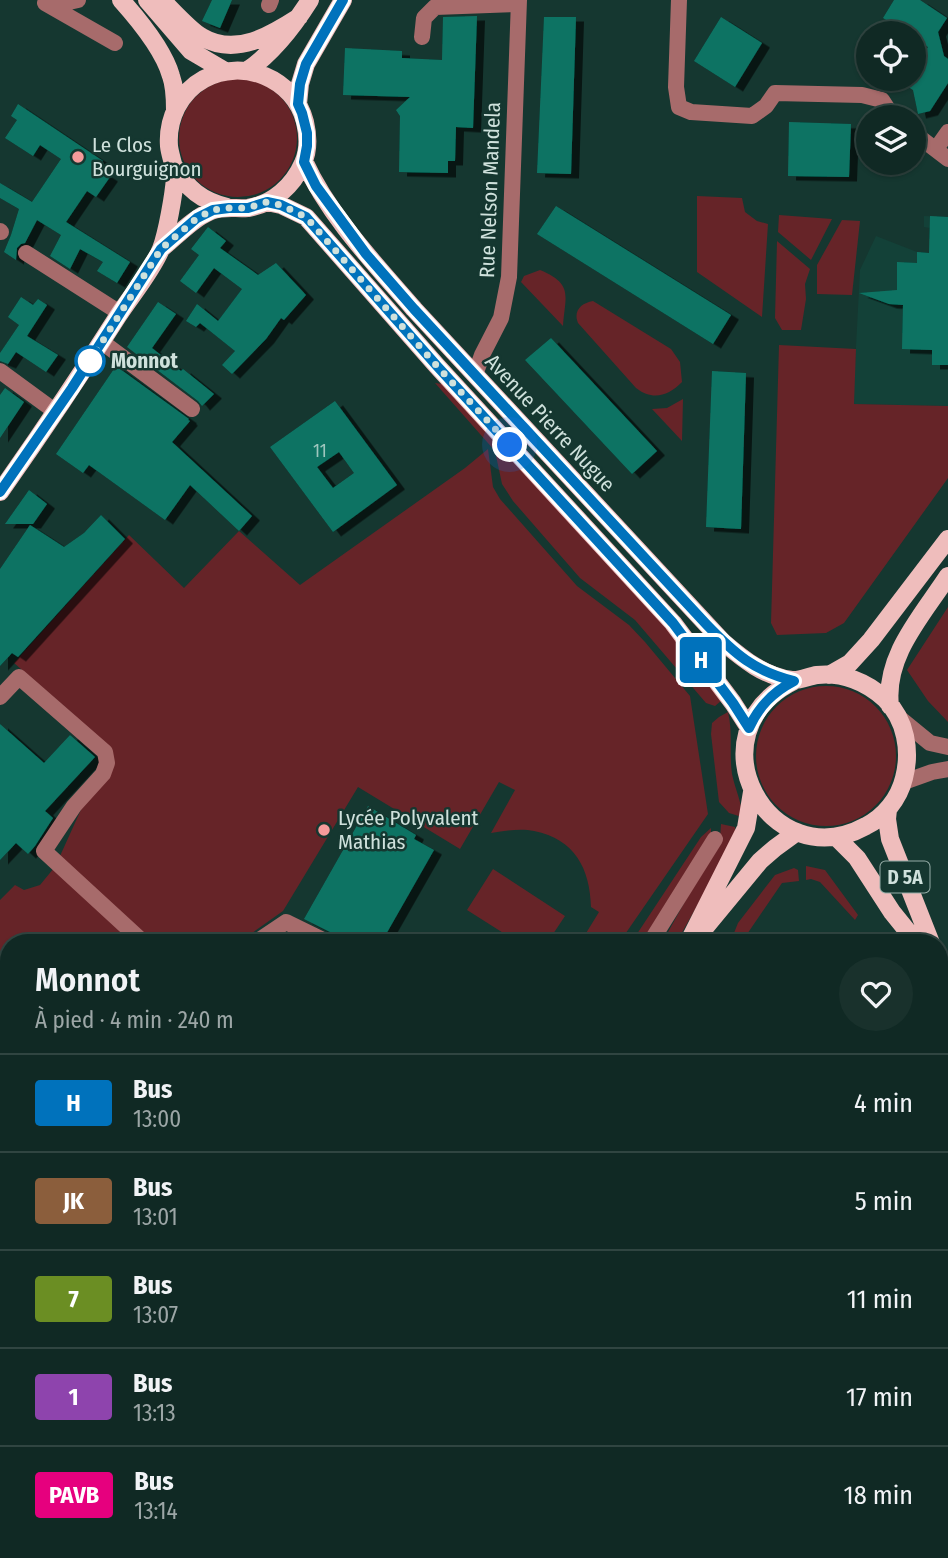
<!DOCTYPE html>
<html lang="fr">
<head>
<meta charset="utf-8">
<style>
  :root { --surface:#102924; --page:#19312c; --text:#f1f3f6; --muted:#9ca6a6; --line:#304541 }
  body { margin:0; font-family:"Fira Sans Condensed",sans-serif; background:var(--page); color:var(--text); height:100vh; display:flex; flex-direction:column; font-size:26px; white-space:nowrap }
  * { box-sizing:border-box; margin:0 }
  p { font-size:23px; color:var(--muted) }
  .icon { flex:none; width:38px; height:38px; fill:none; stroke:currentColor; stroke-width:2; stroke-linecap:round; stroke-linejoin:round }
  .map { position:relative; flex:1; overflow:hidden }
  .details { position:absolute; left:0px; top:934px; width:948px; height:625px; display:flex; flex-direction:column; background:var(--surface); border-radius:28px 28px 0 0; box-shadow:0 2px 5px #0004,0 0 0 2px var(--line) }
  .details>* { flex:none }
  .badge { padding:0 14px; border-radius:5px; font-size:24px; line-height:46px }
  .buttons { position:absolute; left:856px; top:21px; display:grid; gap:14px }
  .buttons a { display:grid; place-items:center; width:70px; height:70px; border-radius:50%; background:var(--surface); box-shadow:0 2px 5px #0004,0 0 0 2px var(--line); font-size:35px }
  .you { position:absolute; width:35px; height:35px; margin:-18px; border:5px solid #fff; border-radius:50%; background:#1a73e8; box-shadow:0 0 0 10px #1a73e833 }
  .map>.badge { position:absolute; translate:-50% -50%; box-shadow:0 0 0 4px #fff }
  .round { display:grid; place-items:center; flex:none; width:74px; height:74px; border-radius:37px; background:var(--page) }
  .overview { display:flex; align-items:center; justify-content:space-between; height:119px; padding:0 35px }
  h1 { font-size:33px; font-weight:600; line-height:52px }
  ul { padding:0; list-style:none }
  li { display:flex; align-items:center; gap:21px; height:98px; padding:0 35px; border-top:2px solid var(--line) }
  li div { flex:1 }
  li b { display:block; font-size:26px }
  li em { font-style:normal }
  li .badge { min-width:77px; font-weight:700; text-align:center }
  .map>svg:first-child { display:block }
  .built { fill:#134138 }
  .green { fill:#662428 }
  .building { fill:#0b7363; fill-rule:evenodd; filter:url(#shadow) }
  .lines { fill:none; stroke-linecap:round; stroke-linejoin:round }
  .minor { stroke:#a76b6b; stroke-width:16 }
  .major { stroke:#efbdbc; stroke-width:18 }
  .line-casing { stroke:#fff; stroke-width:16 }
  .line { stroke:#0072bc; stroke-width:10 }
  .walk { stroke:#cfe1dc; stroke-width:7; stroke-dasharray:0 12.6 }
  .poi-dot { fill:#f59b9b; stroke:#153730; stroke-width:2.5 }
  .stop-dot { fill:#fff; stroke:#0072bc; stroke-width:3.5 }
  .labels { text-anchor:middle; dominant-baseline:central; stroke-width:5; stroke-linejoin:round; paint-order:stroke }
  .number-label { font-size:18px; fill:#9ec6be }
  .shield { fill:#153730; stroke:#97aea8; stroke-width:2 }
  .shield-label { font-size:19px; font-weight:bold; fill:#cfe1dc }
  .poi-label { font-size:21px; fill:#cfe1dc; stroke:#153730; text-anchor:start }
  .street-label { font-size:21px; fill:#cfe1dc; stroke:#153730 }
  .stop-label { font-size:21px; font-weight:bold; fill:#cfe1dc; stroke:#153730; text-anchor:start }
</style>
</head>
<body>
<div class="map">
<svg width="948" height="1558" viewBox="0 0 948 1558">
  <defs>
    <filter id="shadow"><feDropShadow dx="8" dy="4.5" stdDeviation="0" flood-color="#0009"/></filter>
  </defs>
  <rect width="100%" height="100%" fill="#153730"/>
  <path class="built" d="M924 216 948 217V406L853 404 860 270 876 236 917 252 929 253 930 228 924 227Z"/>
  <path class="green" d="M179 138a59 59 0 1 1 118 0a59 59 0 1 1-118 0Z
    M697 196 742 198 745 212 757 221 768 224 762 317 697 272Z
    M779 215 832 219 811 260 778 232Z
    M842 220 860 221 852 295 817 294V265Z
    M777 241 810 269 805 284 806 299 801 330H782L775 318Z
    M540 270C574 284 565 296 563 326L521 282 524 276Z
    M593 301 671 349 680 362 682 382C668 396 653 401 636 388L578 323C573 311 581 303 593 301Z
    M779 345 856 349 854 404 948 406V478L844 623 826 633 777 635 771 623Z
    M435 383 442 384 666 628 721 701 715 706 706 703 635 620 580 578 513 501 502 484 495 451Z
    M683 399 682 441 652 409 667 408Z
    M488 449 493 487 500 499 577 586 629 625 645 642 690 696 708 814 619 943H580L599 912 591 907C590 869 575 839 534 831 520 828 505 831 491 833L515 790 499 782 460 849 358 787 283 911 238 943H155L60 856 84 803 111 774 73 714 14 663 129 535 184 588 239 531 300 585 465 468Z
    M948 607V722L928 701 907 670Z
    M756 756a70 70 0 1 1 140 0a70 70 0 1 1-140 0Z
    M728 712C733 733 729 753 732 774 735 789 742 802 742 817L729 813 719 802 711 734 712 723 719 717Z
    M721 824 735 827V833L718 869 676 943H662L720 838Z
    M711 828V838L690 867 641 943H631L701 837Z
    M806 866 825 870 858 915 855 920 820 882 811 879 806 880Z
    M54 868 136 943H9V966L0 958V900L15 885 24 890 40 885Z
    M794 868 798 870 799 881 782 883 741 943H730L738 923 775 875Z
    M493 869 565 916 547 943H519L467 910Z
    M0 1294 9 1300V1550L404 1551 374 1558H0Z
    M948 1507V1558H850L865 1551 940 1550V1511Z"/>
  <path class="building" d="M212 0H232L220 28 202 21Z
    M894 0H920L947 18 938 32 944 56 948 59V83L930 111 918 114 913 90 905 85 908 79H914V71L928 47 914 38V33H906L883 18Z
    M477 16 473 128 456 127 455 161H448V173L399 172 400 116 396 110 410 97 343 95 345 48 402 51V58L442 60 443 17Z
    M544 17H576L571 174 537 173Z
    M721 17 762 43 735 87 694 61Z
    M18 104 103 161 98 169 110 177 96 197 87 191 66 222 130 262 117 283 97 271 103 262 80 249 70 269 50 256 61 235 37 220 25 243 21 244 17 248 16 260 4 252 11 235 19 209 0 198V183L32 202 61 159 40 145 33 156 5 138 17 120 11 116Z
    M789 122 851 124 849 177 788 176Z
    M556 206 731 315 713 344 537 234Z
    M930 216 948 217V365H932V350L902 349 903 305 889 304 859 293 897 290V262L917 263V252L929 253Z
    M208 227 226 241 220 248 258 275 276 263 306 295 284 320 281 318 266 339 232 374 222 365 235 351 200 323 196 327 186 321 197 304 218 321 242 289 214 268 196 293 180 281 199 255 191 249Z
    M21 297 33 305 38 299 47 305 27 336 58 355 46 372 16 352 8 364 0 361V353L19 325 8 317Z
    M158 302 176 314 152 348 181 371 183 369 214 394 202 406 198 401 127 347Z
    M551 338 657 451 632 474 525 360Z
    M116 366 189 419 188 420 190 421 172 442 252 516 239 531 190 485 165 520 89 465 83 473 56 454Z
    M712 371 746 373 741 529 706 527Z
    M5 388 24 402 0 438V395Z
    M335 401 397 485 333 532 270 447ZM339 452 354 473 333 488 317 467Z
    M29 490 47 504 33 524H5Z
    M101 515 125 539 18 657 12 653 0 666V569L30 525 64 547 84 533Z
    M0 724 44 763 70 735 95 757 45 811 53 818 35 846 28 854 16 843 0 860Z
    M368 806 416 835 414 839 434 850 381 943H346L338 939 334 934 304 919Z"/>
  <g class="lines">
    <path class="minor" d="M679 0 676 87 679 107 691 112 752 116 766 106 775 93 862 95 882 100 893 117
      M45 3 115 43
      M48 3 60 4 78 0
      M269 5 271 0
      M422 37 424 18 435 7 518 4
      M914 133 948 159
      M936 149 948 132
      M0 231 1 232
      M26 253 120 313
      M102 342 192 409
      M0 371 56 412
      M475 375 482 355 501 318 509 277 519 0
      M0 697 19 677 105 752 107 763 103 774 74 806 44 851 144 943
      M897 716 930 743 948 747
      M904 782 932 772 948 769
      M255 943 286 922 329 943
      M650 943 715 839
      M0 1024 9 1032
      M0 1083 9 1074
      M0 1160 3 1168 9 1213
      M0 1267 9 1273
      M0 1323 9 1330
      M940 1466 948 1462
      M592 1550 597 1557 595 1558
      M773 1558 777 1550
      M808 1558 813 1550"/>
    <path class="major" d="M121 0C138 19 164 51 171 76 175 87 175 98 175 110
      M147 0 191 51 225 71
      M162 0C172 10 191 31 202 37 236 57 271 35 299 17
      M248 70C274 52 293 27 310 0
      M298 104 300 84 306 64 343 0
      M304 161C329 216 375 264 414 309L723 642C743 659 765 677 792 680 800 681 809 676 817 675 842 672 867 682 885 699 906 720 911 751 904 778 899 799 884 817 866 826 769 879 689 733 794 681
      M174 166C187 189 202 201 227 207
      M267 202 281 205 306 217 437 366 673 623 733 703 749 728
      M0 492C41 434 80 376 118 316 131 296 152 271 161 249 167 233 174 194 175 177 175 166 170 156 169 146 167 119 180 92 204 79 243 58 294 78 305 122 308 135 309 150 303 163 293 186 273 204 248 208 236 209 223 206 211 211 192 219 177 236 161 249
      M829 675 850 663 871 640 948 539
      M890 706C884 656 922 616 948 576
      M888 809 887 819 890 839 931 943
      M836 837 857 858 892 912 917 943
      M703 930 760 861 775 848 797 832
      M688 943 746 828 752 792
      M940 972 948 983
      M421 1550 423 1558"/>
  </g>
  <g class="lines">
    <g class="line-casing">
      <path id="line" d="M0 492 72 388 161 249 197 218 213 210 229 208H248L267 202 281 205 306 217 437 366 673 623 733 703 749 728C759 706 773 692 794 681 754 671 735 654 707 625L414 309 366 254 316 186 304 162 307 146V133L302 113 298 104 300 84 306 64 343 0"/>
    </g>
    <use href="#line" class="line"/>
    <path class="walk" d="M90 361 161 249 197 218 213 210 229 208H248L267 202 281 205 306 217 437 366 510 445"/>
  </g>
  <g class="poi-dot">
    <circle cx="78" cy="157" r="7"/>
    <circle cx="324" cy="830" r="7"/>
  </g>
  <circle class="stop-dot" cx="90" cy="361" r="14"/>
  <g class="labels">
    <g class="number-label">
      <text x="320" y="451">11</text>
    </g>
    <rect class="shield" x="880.5" y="861.5" width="49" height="31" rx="5"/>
    <g class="shield-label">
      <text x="905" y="877">D 5A</text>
    </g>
    <g class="poi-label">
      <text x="92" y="145">Le Clos<tspan x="92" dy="24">Bourguignon</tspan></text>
      <text x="338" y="818">Lycée Polyvalent<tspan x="338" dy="24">Mathias</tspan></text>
    </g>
    <g class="street-label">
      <text transform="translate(490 190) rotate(-88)">Rue Nelson Mandela</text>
      <text transform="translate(550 423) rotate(47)">Avenue Pierre Nugue</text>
    </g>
    <g class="stop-label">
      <text x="111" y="361">Monnot</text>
    </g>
  </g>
</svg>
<div class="buttons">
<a><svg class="icon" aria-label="locate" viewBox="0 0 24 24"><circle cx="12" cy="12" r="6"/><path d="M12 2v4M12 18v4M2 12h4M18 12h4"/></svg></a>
<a><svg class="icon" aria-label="layers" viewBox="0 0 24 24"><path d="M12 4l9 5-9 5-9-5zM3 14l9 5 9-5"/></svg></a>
</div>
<div class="you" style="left:510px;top:445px"></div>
<b class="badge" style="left:701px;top:660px;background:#0072bc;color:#fff">H</b>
<section class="details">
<div class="overview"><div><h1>Monnot</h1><p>À pied · 4 min · 240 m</p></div><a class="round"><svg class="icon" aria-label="heart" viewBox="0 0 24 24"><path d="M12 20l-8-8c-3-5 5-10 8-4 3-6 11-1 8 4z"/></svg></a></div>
<ul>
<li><span class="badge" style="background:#0072bc;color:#fff">H</span><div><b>Bus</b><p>13:00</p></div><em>4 min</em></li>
<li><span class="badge" style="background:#8b5e3c;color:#fff">JK</span><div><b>Bus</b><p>13:01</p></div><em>5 min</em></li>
<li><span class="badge" style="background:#6b8e23;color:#fff">7</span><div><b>Bus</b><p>13:07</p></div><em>11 min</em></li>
<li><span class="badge" style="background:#8e44ad;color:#fff">1</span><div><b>Bus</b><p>13:13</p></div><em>17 min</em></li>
<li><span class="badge" style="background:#e6007e;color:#fff">PAVB</span><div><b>Bus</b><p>13:14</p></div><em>18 min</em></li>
</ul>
</section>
</div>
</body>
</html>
